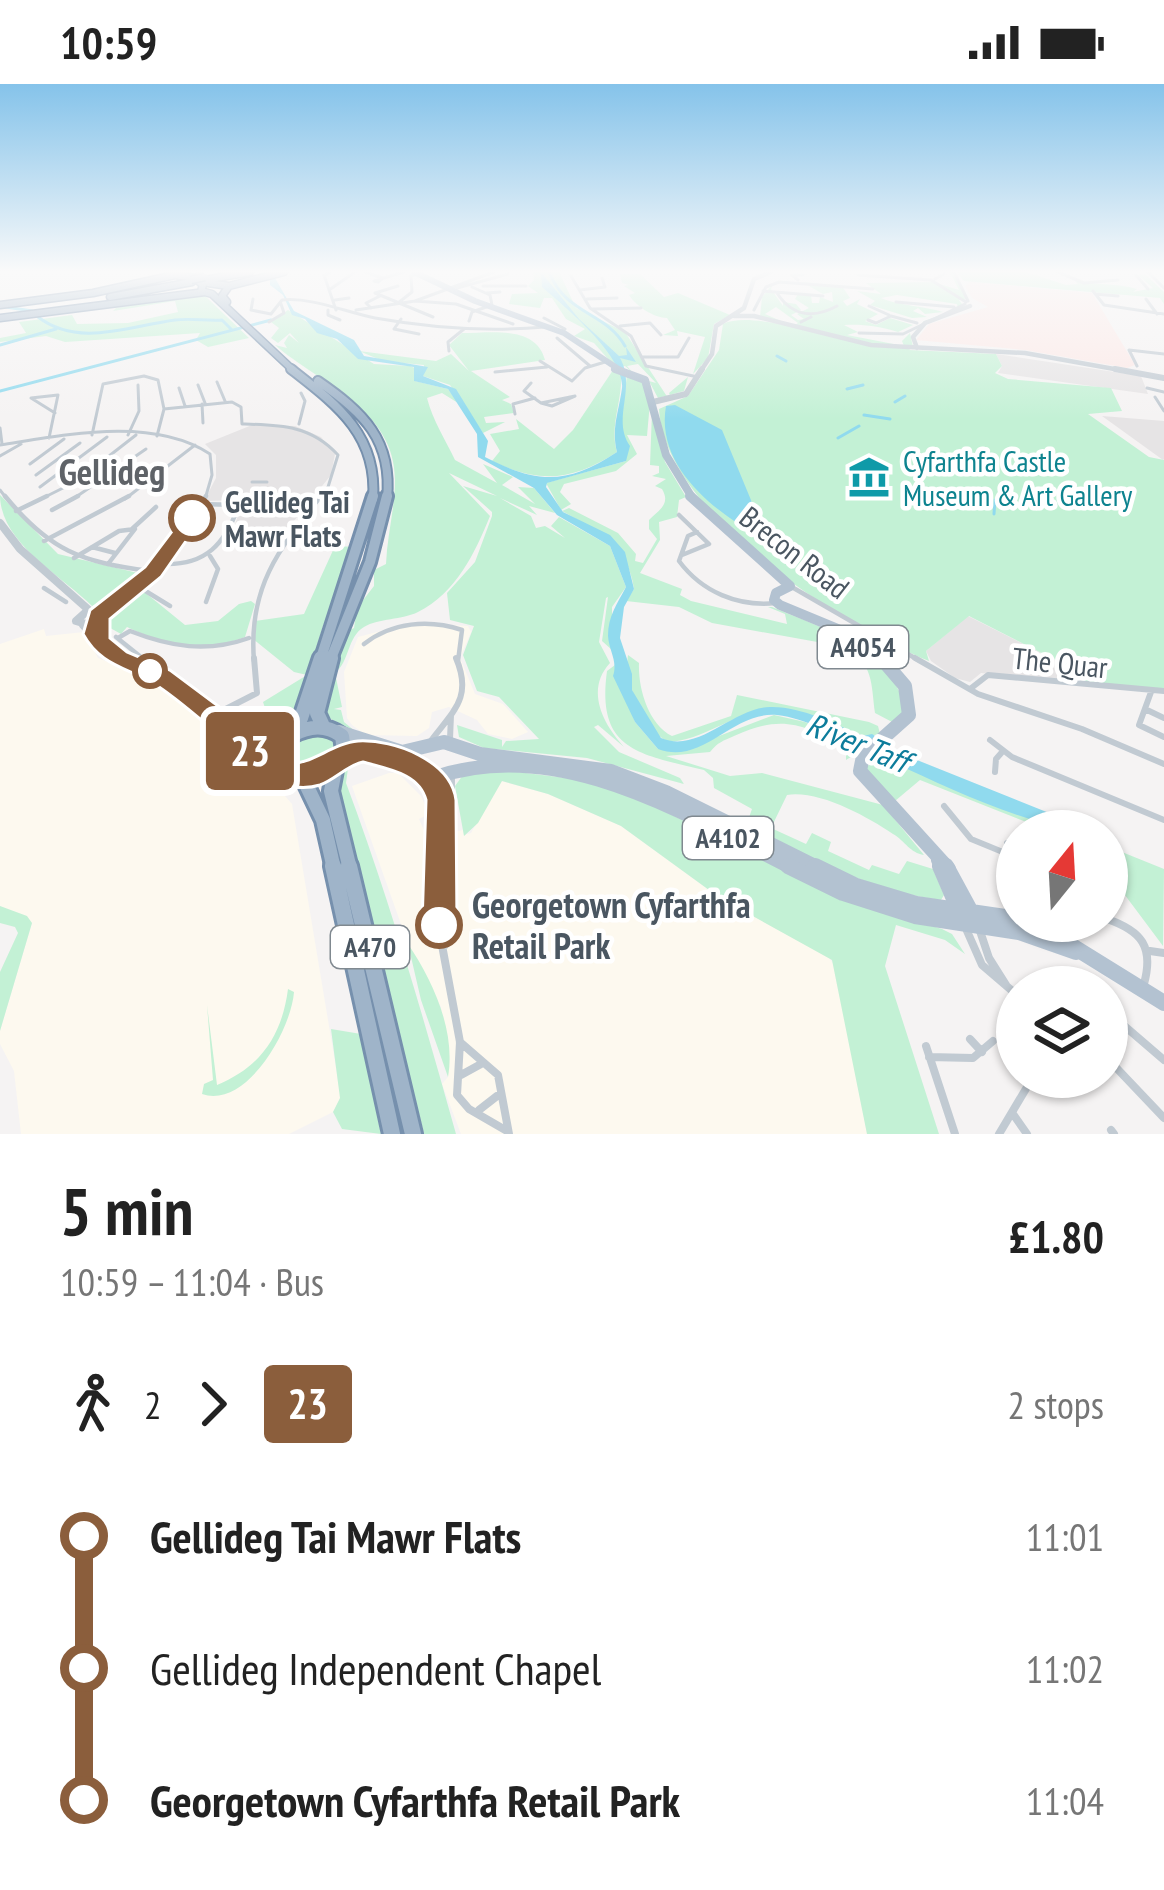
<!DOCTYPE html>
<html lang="en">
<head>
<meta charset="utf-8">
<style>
  :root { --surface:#fff; --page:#f6f6f6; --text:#222; --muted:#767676 }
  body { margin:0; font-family:"PT Sans Narrow",sans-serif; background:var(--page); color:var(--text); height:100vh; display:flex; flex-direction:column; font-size:45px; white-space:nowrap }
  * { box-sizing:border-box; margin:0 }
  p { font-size:39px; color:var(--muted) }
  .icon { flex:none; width:66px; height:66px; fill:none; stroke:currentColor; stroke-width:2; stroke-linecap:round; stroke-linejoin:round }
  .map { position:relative; height:1050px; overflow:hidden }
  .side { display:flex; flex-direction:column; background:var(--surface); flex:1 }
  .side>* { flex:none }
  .badge { padding:0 24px; border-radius:9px; font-size:42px; line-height:78px }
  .needle { width:78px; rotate:18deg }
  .fabs { position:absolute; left:996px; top:726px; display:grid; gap:24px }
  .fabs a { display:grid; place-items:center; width:132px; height:132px; border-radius:50%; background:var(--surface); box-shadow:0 3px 9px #0004; font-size:60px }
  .map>.badge { position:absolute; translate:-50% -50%; box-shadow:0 0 0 6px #fff }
  .legs { display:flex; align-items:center; gap:18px; height:132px; padding:0 60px; font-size:39px }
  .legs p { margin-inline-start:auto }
  .summary { display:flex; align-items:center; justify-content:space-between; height:204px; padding:0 60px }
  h1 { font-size:66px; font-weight:700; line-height:90px }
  ul { padding:0 60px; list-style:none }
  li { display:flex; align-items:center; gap:42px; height:132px; font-size:45px }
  li i { display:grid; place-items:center; width:18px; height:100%; margin:0 15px; background:currentColor }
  li i::after { content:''; width:30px; height:30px; margin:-15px; border:9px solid; border-radius:50%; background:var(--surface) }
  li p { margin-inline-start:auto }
  li:first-child i { background:linear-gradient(#0000 50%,currentColor 0) }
  li:last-child i { background:linear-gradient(currentColor 50%,#0000 0) }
  .status { display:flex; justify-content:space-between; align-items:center; height:84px; padding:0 60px; background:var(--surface); direction:ltr }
  .status svg { height:33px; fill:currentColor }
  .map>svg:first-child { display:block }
  .commercial { fill:#fdf9ef }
  .education { fill:#e6e4e5 }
  .medical { fill:#fce8e6 }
  .green { fill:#c3f1d5 }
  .water { fill:#90daee }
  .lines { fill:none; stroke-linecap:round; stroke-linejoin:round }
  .stream { stroke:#90daee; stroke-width:3 }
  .trunk-far4-casing { stroke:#7690ad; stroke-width:9 }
  .trunk-far3-casing { stroke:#7690ad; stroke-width:12 }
  .trunk-far2-casing { stroke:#7690ad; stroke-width:16 }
  .trunk-far1-casing { stroke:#7690ad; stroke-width:20 }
  .trunk-casing { stroke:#7690ad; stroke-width:22 }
  .minor-far3 { stroke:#c1cad2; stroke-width:3 }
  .minor-far2 { stroke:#c1cad2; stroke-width:4.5 }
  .minor-far1 { stroke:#c1cad2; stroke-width:6 }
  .minor { stroke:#c1cad2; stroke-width:8 }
  .tertiary-far3 { stroke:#c1cad2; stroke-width:4.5 }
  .tertiary-far2 { stroke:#c1cad2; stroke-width:6 }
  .tertiary-far1 { stroke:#c1cad2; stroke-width:8 }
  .tertiary { stroke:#c1cad2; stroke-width:9 }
  .primary-far4 { stroke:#b3c2d1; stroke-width:6 }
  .primary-far3 { stroke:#b3c2d1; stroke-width:8 }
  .primary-far2 { stroke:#b3c2d1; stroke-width:10 }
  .primary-far1 { stroke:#b3c2d1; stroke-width:14 }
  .primary { stroke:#b3c2d1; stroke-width:16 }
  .trunk-far4 { stroke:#9fb4c9; stroke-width:6 }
  .trunk-far3 { stroke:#9fb4c9; stroke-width:8 }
  .trunk-far2 { stroke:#9fb4c9; stroke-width:10 }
  .trunk-far1 { stroke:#9fb4c9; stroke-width:14 }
  .trunk { stroke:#9fb4c9; stroke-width:16 }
  .trunk-bridge-casing { stroke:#7690ad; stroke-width:9; stroke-linecap:butt }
  .trunk-bridge { stroke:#9fb4c9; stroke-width:6 }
  .line-1 { fill:#8b5e3c; stroke:#fff; stroke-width:3 }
  .stop-1-dot { fill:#fff; stroke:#8b5e3c; stroke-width:6 }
  .labels { text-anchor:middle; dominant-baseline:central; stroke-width:9; stroke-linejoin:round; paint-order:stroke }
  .shield { fill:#fff; stroke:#808990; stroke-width:3 }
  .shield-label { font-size:27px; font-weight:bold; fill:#4a5661 }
  .culture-label { font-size:30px; fill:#0d838f; stroke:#fff; text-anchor:start }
  .stop-label { font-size:30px; font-weight:bold; fill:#4a5661; stroke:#fff; text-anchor:start }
  .street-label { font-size:30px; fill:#4a5661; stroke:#fff }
  .water-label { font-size:33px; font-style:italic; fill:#0c7c9b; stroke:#fff }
  .far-district-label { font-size:36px; font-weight:bold; fill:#5f6368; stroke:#fff }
  .near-stop-label { font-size:36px; font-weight:bold; fill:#4a5661; stroke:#fff; text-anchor:start }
</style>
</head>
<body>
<div class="status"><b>10:59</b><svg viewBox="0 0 49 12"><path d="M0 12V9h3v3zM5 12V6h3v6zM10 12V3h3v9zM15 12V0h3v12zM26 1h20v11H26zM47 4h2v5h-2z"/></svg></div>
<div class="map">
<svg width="1164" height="1050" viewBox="0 0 1164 1050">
  <rect width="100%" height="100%" fill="#f5f3f3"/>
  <path class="commercial" d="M411 539 468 542 471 548 460 574 475 610 503 620 528 648 512 655 488 650 477 636 449 623 432 628 429 644 417 652 366 651 352 641 347 634 344 588 358 553Z
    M44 545 46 552 84 548 98 574 160 599 213 641 219 667 252 697 285 712 292 720 341 1014 333 1028 289 1050H21L14 987 0 960V947L32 839 0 822V560Z
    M389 689H398L421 712 429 730 419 735 429 758 436 751 463 746 464 751 471 749 501 697 548 710 621 742 720 814 828 873 835 882 867 1050H461L442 1000 448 993 441 923 408 860 352 702Z"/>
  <path class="education" d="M996 270 1141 292 1148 310 998 289 1002 282Z
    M1102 332 1164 337V375L1163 376Z
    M252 341 295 342 321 353 335 370 331 391 281 453 233 447 242 419 238 416 204 417 216 394V371L205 360Z
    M968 532 1071 584 1074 597 981 589 970 598 955 594 931 577 926 567Z"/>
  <path class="medical" d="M970 198 1092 209 1135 281 1127 284 1025 266 916 256 929 240 988 223 972 214 965 202Z"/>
  <path class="green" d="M533 188H559L576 224 625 248 666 311 671 313 669 309 688 293 684 307 658 314 649 297 656 299 638 280 627 282 633 289 625 282 615 283 594 259 574 252 585 245 566 235 552 214H544L540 224 509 220 512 210 538 209 528 202 534 196Z
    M943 188H953L967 215 959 216 965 224 922 239 914 248 924 237 958 226 957 220 897 211 881 214C900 222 924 222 943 228L925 230 918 224 913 227 927 233 912 234 870 221 875 217 857 207 881 210 866 199 933 198 959 206 950 188Z
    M957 188H1026L1066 201 1078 200 1075 197C1094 201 1117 199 1137 205L1133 208 1153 204 1138 191 1145 190 1164 208V220L1160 214 964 197Z
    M620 190H640L664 213 678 209 730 231 714 240 708 274 693 290 705 253 677 247 678 252 663 251 675 246 667 234C654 234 636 222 629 211L635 209 624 202 629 201 622 199Z
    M802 198 842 202 850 214 843 217 847 222 860 215 857 220 878 230 865 237 876 241 890 234 913 241 898 248C879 242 862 240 844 241L858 248 847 251 904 262 902 257 910 249 913 263 909 266 996 270 1002 282 995 289 1008 295 1111 304 1122 327 1088 330 1149 373 1164 376V604C1137 603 1083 610 1071 584L969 532 926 567 929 577C840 540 665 429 659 325L688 312 719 266 723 240C754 225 839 258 876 262L794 242 798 239 776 223 765 230 790 241 760 233 762 213 773 200 771 205 783 222V218L796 220 801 226 791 231 798 236 804 235 797 230 809 224 795 215 798 210 811 211 812 219H819L820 213 833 218 832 208 823 210Z
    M203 210 249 254 208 263 196 256 200 249 65 258 46 252 0 258V254L26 249 19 238 72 231 77 240 128 239 178 228 175 217 113 227 116 224Z
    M288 226 374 280 410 282 415 284V297L448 305 458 319 442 309 427 314C433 337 445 355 455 376L497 399 483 380 513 393 502 401 535 420 518 403 534 404 555 429 529 422 537 431 500 414 531 432 536 444 545 442 565 454 551 442 559 433 610 462 626 503 612 523V566L602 557 608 513 606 514 599 558 610 579C585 606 603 640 624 663L598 641 594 643 619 668 680 694 684 700 587 674 484 664 459 653 457 641 502 656V663L506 657 539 655 499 613 477 607 463 571 474 542 450 536 447 509 475 478 492 432V428L463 402 497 412 449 389 490 432C475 469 456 509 418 528 402 536 379 534 364 543 347 553 350 577 335 589L342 623 334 625 341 626 344 638 356 648 325 632 328 594 346 548 354 544 357 524 374 502V486L386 480C387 452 395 424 395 396 395 325 320 300 275 261L287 264 284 259 289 251 299 259 290 249 278 259 271 254 279 244 271 238Z
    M462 249C492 249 536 241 545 276L471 287 510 313 502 316 511 320 514 329 484 333 486 339 505 338 483 349 450 301 423 292 424 281 383 277 359 267 436 277 451 270 469 287 449 261Z
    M613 286 621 289C623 316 609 342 617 368 573 397 539 400 492 377L500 367 490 350 519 345 516 335 554 365 573 346Z
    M627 291 642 296 650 318 647 352 627 351 637 370 616 387 564 400 560 408 571 420 561 426 546 399 626 377 621 340Z
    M652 328 665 378 686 413 679 416 677 433 659 438 660 456 640 489 682 505 680 511 691 517 787 540 785 530 768 523H772C824 545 891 564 906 626L894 639 875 629C871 600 874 580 845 563L712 539 679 523 626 517 634 505C628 461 599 448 562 427L569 424 618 449 636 470 635 477 643 479 657 455 649 445V436C659 426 671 420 662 405L655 402 666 395 652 392 659 389V382L650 381Z
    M0 411 58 470 142 490 108 518 92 522C62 492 0 459 0 411Z
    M335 462 356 463 323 542 294 638 275 655H255L247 646 261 649 277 624H265L263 618 307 591 294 588 253 555 255 537 304 530Z
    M142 506 185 541 218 537 239 520 251 517 255 520 245 553C206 569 164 561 127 543L121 550 103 540 110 526Z
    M628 571 639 579C638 604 648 640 672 652L731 632 737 611 869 638 878 642 880 650C850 658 811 626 778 624 745 621 706 657 668 658 641 642 624 596 628 571Z
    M615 581 635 638 658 665 719 652 774 631 805 638 856 661 862 666 846 676V662C801 640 782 630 734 652 723 657 718 658 710 668L666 672 730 692 762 689 883 721 924 771C910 769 905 757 893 750 866 732 819 706 787 711L771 744 806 760 812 749 831 758 828 767 869 786 872 781 899 790 907 777 933 785 944 811 941 816C870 807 808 773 746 742L752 725 714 704 713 694 704 686C639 670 596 667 607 587Z
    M327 649 337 660 330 676 306 686 287 678V667L296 655Z
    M876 670 1067 747H1049L920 696 895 717 866 685Z
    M349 677 346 699C389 814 423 932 456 1050H424L338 706 340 686Z
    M494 685 590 697 634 712 833 811 942 845 952 850 965 870 945 856 896 841 885 882 939 1050H867L832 876 720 814 621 742 548 710 502 697 478 739 464 752 455 702 463 691Z
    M1107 762 1164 785 1163 862 1107 787Z
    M0 822 27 832 32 839 0 947V888L18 849 15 843 0 839Z
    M408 860C433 897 456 947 448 993L421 916Z
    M288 905 294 908C291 947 246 1025 202 1010L204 1000 213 996 207 921 217 1001C261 983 282 951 288 905Z
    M331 945 361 950 381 1050 342 1045 333 1028 340 1014Z"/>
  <path class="water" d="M541 188 579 235 619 272 627 271 626 263 636 278 620 274C637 304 611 335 630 362L626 377 547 399 546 403 563 428 610 451 625 468 634 505 624 523 620 554 632 590V606L661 654C699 670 732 624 770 623 801 622 834 640 863 652L872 650 907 672 1094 747C1030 747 922 691 862 664 835 652 806 634 777 631 732 627 703 682 658 665L635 638 613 592C618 577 609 567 608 552 608 532 617 520 626 503L610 462 557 431 534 404 478 373 477 350 448 305 414 297V283L358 275 337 255 317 249 305 235 292 231 283 211 270 201V194H275L294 227 354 256 364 272 428 283 423 292 456 305 488 357 485 373C536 399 566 402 617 368 611 345 619 327 622 304 625 272 565 223 542 203Z
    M675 321 722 346 758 433 737 439C698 413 657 373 666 322Z"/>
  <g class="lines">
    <path class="stream" d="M549 188C566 231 606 228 625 262
      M6 223 32 227
      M38 233C79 264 129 242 175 236 191 234 206 237 222 236L231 245
      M0 261 56 245
      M777 272 786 277
      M847 305 863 301
      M0 307 271 236
      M895 318 905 312
      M864 331 890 335
      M838 354 859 342
      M994 430 995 416"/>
    <g class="trunk-far4-casing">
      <path id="trunk-far4" d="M199 191 208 199 229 202 222 212 227 218
        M210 195 250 188
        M229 202 284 188
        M110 213 192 198
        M0 221 93 209 175 191 195 194 203 201 201 207 212 210 295 288
        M0 234 205 208"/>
    </g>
    <g class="trunk-far3-casing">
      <path id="trunk-far3" d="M291 285C337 321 378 351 373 415
        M318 297C363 328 393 356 387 415"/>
    </g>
    <g class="trunk-far2-casing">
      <path id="trunk-far2" d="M320 577 373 412
        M330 577 370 478 387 412"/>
    </g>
    <g class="trunk-far1-casing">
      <path id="trunk-far1" d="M323 642 317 629 331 574
        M292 651C310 642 325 640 342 652L344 667C330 688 311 695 286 688L278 677 281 663 301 634 321 574
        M336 681 331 707 350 785
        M302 692 323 736 334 785"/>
    </g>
    <g class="trunk-casing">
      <path id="trunk" d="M333 782 392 1050
        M349 782 413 1050"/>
    </g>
    <path class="minor-far3" d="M365 188 383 194
      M954 188 968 217
      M1058 188 1084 199 1118 196
      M1148 188 1164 204
      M330 189 324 191 336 226
      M858 191 931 196 966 218
      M1136 191 1148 205
      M571 192 590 224 631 252 646 282 698 293
      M384 194 404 188
      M382 195 378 198 374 197Z
      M935 195 944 190
      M798 196 792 191H803
      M398 202 375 209 433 233
      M483 202H526
      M457 204 508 190
      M329 206 355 188
      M580 206 605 203 602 194
      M763 207 823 212
      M1093 207 1104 221 1164 230
      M487 209 500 208
      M777 209C792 232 813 235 837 222
      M1095 210 1118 212
      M253 215 251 226 271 230 282 216C312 213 345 228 375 234 431 244 488 248 545 243
      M587 215 617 214
      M1146 215 1157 230
      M335 216 349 214
      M415 217 456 220 513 240
      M896 218 954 223
      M398 219 412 208 411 192 418 190
      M869 222 889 231
      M371 224 366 219 380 212
      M593 225 641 224
      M328 226V231L340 236
      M356 226 415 217 494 188
      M754 226 766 203 779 198 873 205
      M544 234 565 245 561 248
      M401 235 394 245 419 250
      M868 236 876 239 891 232 917 239
      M469 237 472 228 492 221 490 211 472 203
      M269 238 284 229 281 220
      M801 238 811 233
      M620 242 650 239 661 251
      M859 249 903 250 965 220
      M557 254 590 282
      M449 267 448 258 464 245
      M642 273H678L689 254
      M540 277 572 297
      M1137 282 1129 266 1164 270
      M495 288 547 283
      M572 297 585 284 605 278
      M217 298 225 317
      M531 299 524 307 541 319
      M198 301 205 319
      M179 304 185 322
      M1147 304 1164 308
      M1155 313 1164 327
      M541 319 552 322 575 312
      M541 319 575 312
      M202 320 203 339
      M164 325 232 318 241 323 242 340C280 341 311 341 338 371L328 403 319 415
      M515 330 513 320 535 314
      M299 340 305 317 301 309
      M0 344 2 360
      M92 351 103 300 144 292 158 296 164 325 157 352
      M128 351 139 327 138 301
      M49 354 58 311 31 314 55 329
      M0 361C65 351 152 332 210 370L212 391 205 415
      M0 372 21 360
      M30 380 64 355
      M118 388 154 393
      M36 391 80 359
      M252 398H267
      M40 403 107 353
      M0 406 7 415
      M41 415 77 397 136 351
      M73 415 146 365
      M125 415 195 361"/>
    <path class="minor-far2" d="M5 412C50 467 81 478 150 487
      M52 426 78 412
      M16 427 47 412
      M679 431 709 460 682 471
      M132 445 156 423
      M228 448 248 449 255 465
      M697 448 688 452 679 477C702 508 738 523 776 519
      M44 457 129 412
      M92 463 115 469
      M74 474 119 447 135 445 108 480
      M162 480C206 482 225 460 239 421L199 420
      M790 502 920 577
      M139 503 170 522
      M44 504 66 518
      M206 518 218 485 210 472
      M100 531 176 460 206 412
      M116 553 146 577
      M118 554 130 547C171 563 207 569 249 554
      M364 560C392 538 429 535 462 546L458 577
      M254 577C248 504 278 466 321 412"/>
    <path class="minor-far1" d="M915 574 978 610 1082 645 1164 680
      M141 584 144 574
      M970 605 988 591 1164 607
      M1151 608 1139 641 1164 653
      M1145 625 1164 634
      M212 632 257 609 254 574
      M450 655 451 631
      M990 656 1012 673 1164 736
      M430 658C453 627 473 614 456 574
      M995 688 996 675 1003 667
      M434 696 440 705 442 785
      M944 722 971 755 1010 771 1017 785
      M1007 759 1010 771
      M451 785 452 693"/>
    <path class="minor" d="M442 782 439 845 460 958 457 1011 469 1025 507 1047
      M1107 835C1142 847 1154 863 1144 900
      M967 847 982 881 1017 911
      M980 847 989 874 1006 901
      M445 861 451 782
      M1150 867 1164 869
      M1114 933 1164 976
      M970 955 982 968
      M460 958 498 991 509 1050
      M926 962 955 1050
      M929 973 973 974 993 957
      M1107 974 1164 1034
      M461 991 481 980
      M479 1026 497 1012
      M1013 1030 1027 1050
      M1111 1046 1114 1050
      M999 1050 1033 993"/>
    <path class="tertiary-far3" d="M734 232H754L871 261 1025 269 1131 288
      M917 264 913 253 925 239 970 222
      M700 288 712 270 716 242 744 224 754 195 771 188"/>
    <path class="tertiary-far2" d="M1115 285 1164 294
      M653 318 686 310 702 285"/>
    <path class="tertiary-far1" d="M0 439 20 465 90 527
      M86 528 97 529 96 535 86 540 76 537Z
      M83 541 108 568 127 577
      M95 550 96 535"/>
    <path class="tertiary" d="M120 574 161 593 243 655 260 662 280 659
      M243 655 261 677 284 688"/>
    <path class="primary-far4" d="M414 188 475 217 564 249 623 288"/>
    <path class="primary-far3" d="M615 285 645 296 666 371 693 415"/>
    <path class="primary-far2" d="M690 412 790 502 776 509 774 516 780 521 838 545 884 577"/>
    <path class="primary-far1" d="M881 574 905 602 909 631 863 672 860 687 949 785
      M339 648 402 668 444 658 480 670 611 687 666 708 821 785
      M340 674 378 670 436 693C560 651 686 731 794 785
      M938 776 942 785"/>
    <path class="primary" d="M788 782 843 809 915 832 1019 848 1076 868
      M815 782 856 802 916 820 1005 833 1056 852 1164 919
      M940 782 961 831
      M946 782 978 841"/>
    <use href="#trunk-far4" class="trunk-far4"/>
    <use href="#trunk-far3" class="trunk-far3"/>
    <use href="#trunk-far2" class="trunk-far2"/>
    <use href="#trunk-far1" class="trunk-far1"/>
    <use href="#trunk" class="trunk"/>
    <g class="trunk-bridge-casing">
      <path id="trunk-bridge" d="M191 196 205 193"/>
    </g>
    <use href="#trunk-bridge" class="trunk-bridge"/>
  </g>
  <linearGradient id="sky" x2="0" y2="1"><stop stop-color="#85c3ea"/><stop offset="0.56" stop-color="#fafafa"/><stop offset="1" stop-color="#fafafa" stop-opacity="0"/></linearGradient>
  <rect width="1164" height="335" fill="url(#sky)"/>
  <path class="line-1" d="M185 430 202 434 161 493 110 535V554L127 568 170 586 253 648C285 712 320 660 358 657 395 655 451 677 456 716L457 841 452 853 439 857 427 853 422 841 426 716C419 689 387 685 363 678 346 682 336 695 320 701 289 711 243 690 230 660 205 640 180 616 153 599 125 583 100 581 83 550L90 526 145 483Z"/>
  <defs>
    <g id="museum-bare" transform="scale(3.24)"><path d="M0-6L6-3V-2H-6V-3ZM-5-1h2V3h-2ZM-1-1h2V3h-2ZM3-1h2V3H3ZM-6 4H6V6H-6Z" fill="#0f9aa8" stroke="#fff" stroke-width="2.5" paint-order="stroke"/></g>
  </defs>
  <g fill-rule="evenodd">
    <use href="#museum-bare" x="869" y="393"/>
  </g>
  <g class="stop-1-dot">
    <circle cx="192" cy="434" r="21"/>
    <circle cx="150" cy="587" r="15"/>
    <circle cx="439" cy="841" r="21"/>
  </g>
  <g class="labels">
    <g class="shield">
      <rect x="818" y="542" width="90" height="42" rx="9"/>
      <rect x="683" y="733" width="90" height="42" rx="9"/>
      <rect x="331" y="842" width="78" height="42" rx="9"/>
    </g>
    <g class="shield-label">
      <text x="863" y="563">A4054</text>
      <text x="728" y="754">A4102</text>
      <text x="370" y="863">A470</text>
    </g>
    <g class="culture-label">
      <text x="903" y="376">Cyfarthfa Castle<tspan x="903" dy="34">Museum &amp; Art Gallery</tspan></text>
    </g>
    <g class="stop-label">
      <text x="225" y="417">Gellideg Tai<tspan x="225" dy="34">Mawr Flats</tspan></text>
    </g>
    <g class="street-label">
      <text transform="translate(795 468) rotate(38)">Brecon Road</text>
      <text transform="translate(1060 578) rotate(6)">The Quar</text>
    </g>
    <g class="water-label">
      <text transform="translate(858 658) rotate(22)">River Taff</text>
    </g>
    <g class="far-district-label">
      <text x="112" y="387">Gellideg</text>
    </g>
    <g class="near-stop-label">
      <text x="472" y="820">Georgetown Cyfarthfa<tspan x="472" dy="41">Retail Park</tspan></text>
    </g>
  </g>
</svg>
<div class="fabs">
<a><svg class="needle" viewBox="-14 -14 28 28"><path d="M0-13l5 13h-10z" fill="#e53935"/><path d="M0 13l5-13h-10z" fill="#767676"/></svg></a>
<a><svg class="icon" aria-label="layers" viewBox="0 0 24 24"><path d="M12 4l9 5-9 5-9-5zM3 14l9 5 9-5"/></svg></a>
</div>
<b class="badge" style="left:250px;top:667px;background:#8b5e3c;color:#fff">23</b>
</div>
<section class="side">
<div class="summary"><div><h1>5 min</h1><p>10:59 – 11:04 · Bus</p></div><b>£1.80</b></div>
<div class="legs"><svg class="icon" aria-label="walk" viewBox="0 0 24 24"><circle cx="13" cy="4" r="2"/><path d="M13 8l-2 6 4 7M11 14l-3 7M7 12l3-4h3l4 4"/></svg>2<svg class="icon" aria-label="forward" viewBox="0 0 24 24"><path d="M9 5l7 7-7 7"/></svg><b class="badge" style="background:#8b5e3c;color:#fff">23</b><p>2 stops</p></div>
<ul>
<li><i style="color:#8b5e3c"></i><b>Gellideg Tai Mawr Flats</b><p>11:01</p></li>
<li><i style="color:#8b5e3c"></i><span>Gellideg Independent Chapel</span><p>11:02</p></li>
<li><i style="color:#8b5e3c"></i><b>Georgetown Cyfarthfa Retail Park</b><p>11:04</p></li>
</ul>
</section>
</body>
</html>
